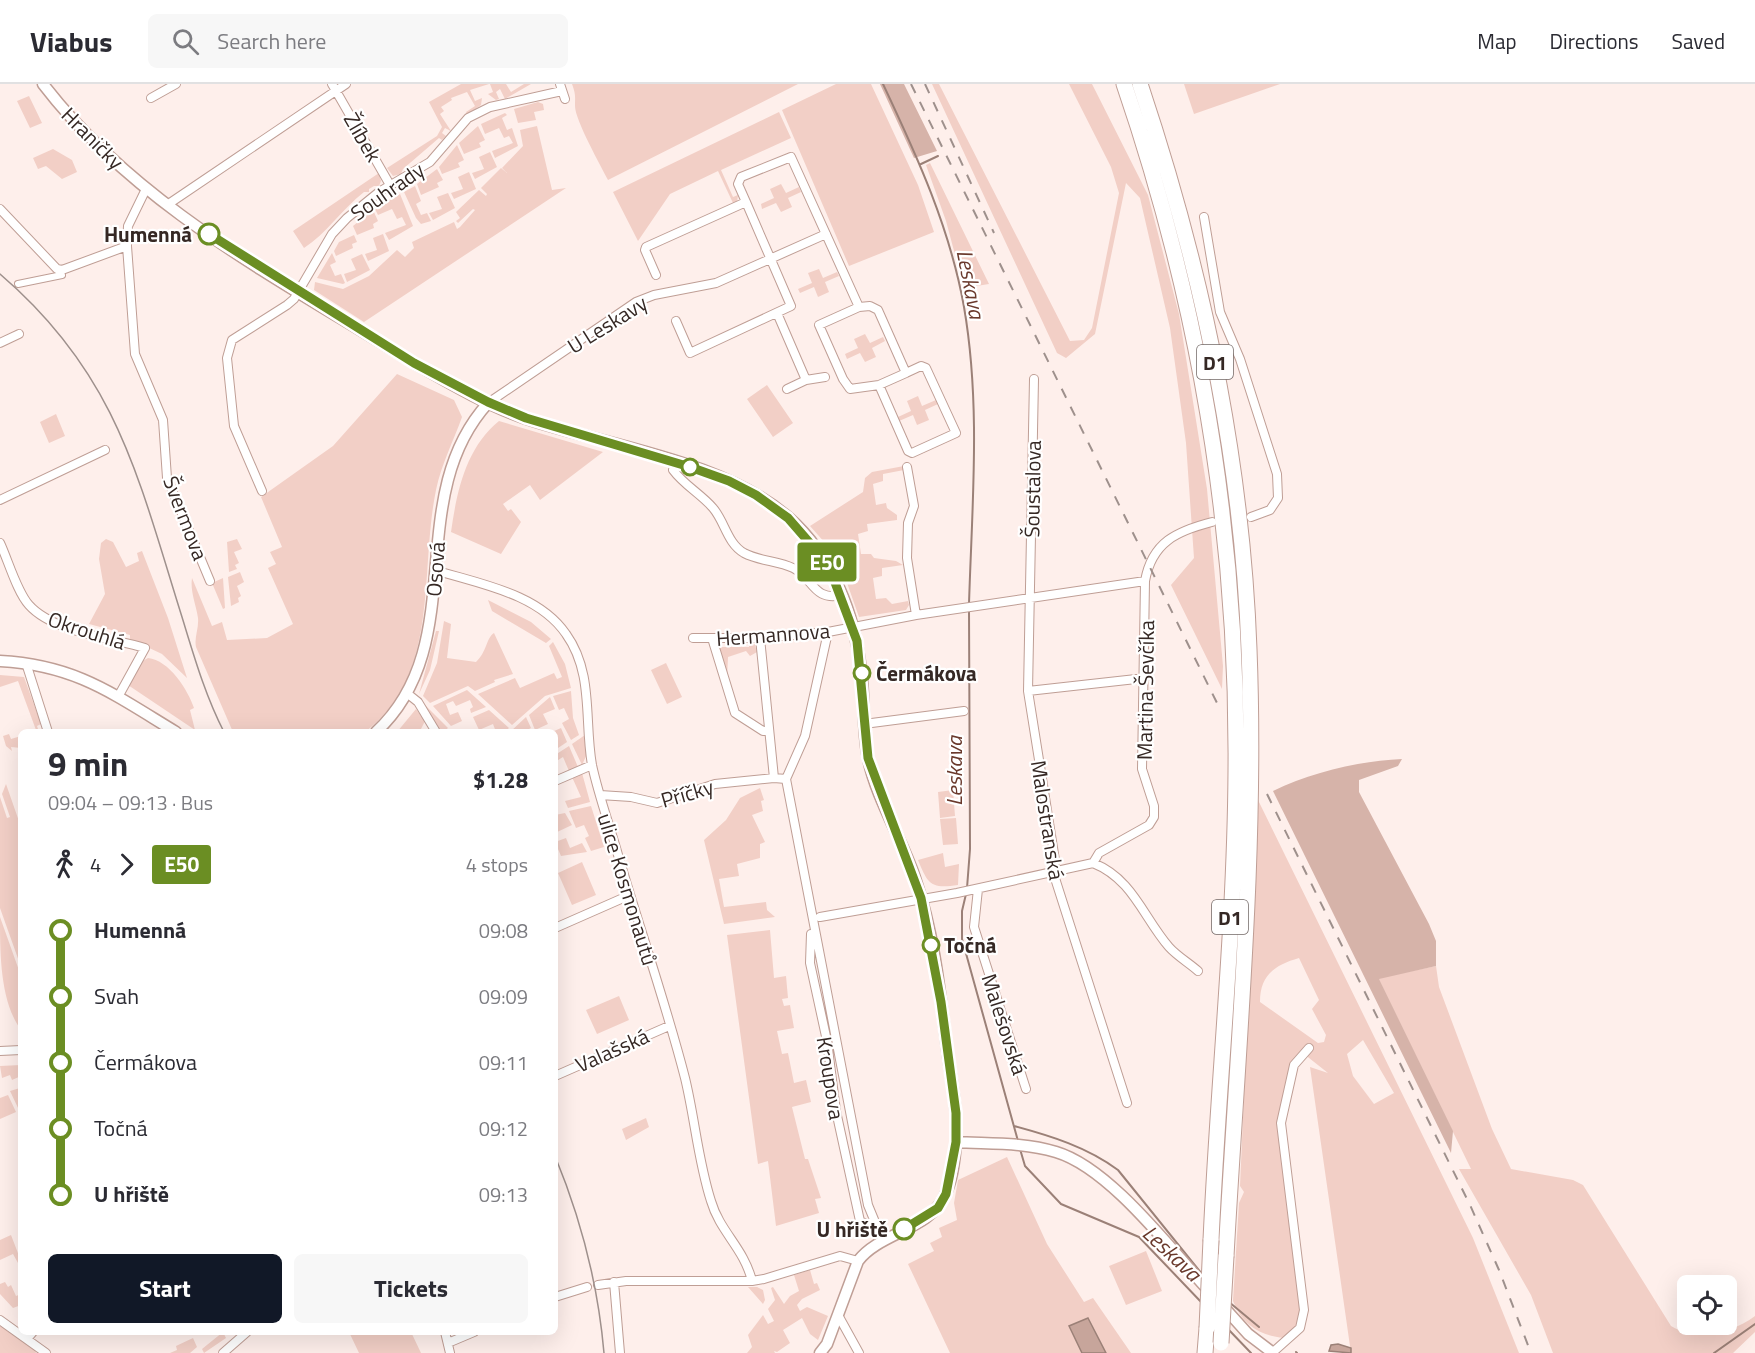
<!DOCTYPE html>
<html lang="en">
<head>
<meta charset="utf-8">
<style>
  :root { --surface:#fff; --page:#f7f7f7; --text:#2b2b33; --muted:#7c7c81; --line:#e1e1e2; --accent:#111827 }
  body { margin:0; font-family:"Titillium Web",sans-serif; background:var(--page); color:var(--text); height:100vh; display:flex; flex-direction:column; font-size:22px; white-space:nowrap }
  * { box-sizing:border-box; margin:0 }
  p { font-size:20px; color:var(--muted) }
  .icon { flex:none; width:33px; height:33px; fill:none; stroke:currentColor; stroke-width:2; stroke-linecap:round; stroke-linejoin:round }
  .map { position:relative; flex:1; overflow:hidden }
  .side { position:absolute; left:18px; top:645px; width:540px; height:606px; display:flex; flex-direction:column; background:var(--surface); border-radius:9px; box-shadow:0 6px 24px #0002 }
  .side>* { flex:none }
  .badge { padding:0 12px; border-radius:4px; font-size:21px; line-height:39px }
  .buttons { position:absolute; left:1677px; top:1191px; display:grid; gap:12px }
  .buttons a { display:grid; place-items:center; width:60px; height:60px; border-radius:9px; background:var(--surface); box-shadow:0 6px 24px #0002; font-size:30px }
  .map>.badge { position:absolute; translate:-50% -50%; box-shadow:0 0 0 3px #fff }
  .legs { display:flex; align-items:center; gap:9px; height:66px; padding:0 30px; font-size:20px }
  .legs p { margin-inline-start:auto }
  .overview { display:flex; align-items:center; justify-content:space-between; height:102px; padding:0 30px }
  h1 { font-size:33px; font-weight:700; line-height:45px }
  .cta { display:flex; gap:12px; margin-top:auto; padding:12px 30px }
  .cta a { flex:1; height:69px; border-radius:9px; background:var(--accent); color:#fff; font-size:24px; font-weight:700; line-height:69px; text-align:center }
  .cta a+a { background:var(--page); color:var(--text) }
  ul { padding:0 30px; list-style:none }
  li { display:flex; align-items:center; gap:21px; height:66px; font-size:22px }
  li i { display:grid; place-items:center; width:9px; height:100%; margin:0 8px; background:currentColor }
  li i::after { content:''; width:15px; height:15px; margin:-8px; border:4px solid; border-radius:50%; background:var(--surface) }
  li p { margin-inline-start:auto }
  li:first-child i { background:linear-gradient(#0000 50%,currentColor 0) }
  li:last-child i { background:linear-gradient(currentColor 50%,#0000 0) }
  header { display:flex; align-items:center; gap:36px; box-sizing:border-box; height:84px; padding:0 30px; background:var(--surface); border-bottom:2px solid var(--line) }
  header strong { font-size:28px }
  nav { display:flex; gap:33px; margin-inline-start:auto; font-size:21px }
  .search { width:420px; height:54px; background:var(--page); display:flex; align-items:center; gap:15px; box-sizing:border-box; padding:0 21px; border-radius:9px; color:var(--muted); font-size:22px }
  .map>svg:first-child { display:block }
  .green { fill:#f2cfc6; fill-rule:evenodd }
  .forest { fill:#d6b3a9 }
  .water { fill:#c7a59b; stroke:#9b8077; stroke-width:1.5 }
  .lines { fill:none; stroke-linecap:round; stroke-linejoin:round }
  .stream { stroke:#9b8077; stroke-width:2 }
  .pedestrian-casing { stroke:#bf9e95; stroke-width:8 }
  .minor-casing { stroke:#bf9e95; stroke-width:10 }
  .tertiary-casing { stroke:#bf9e95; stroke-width:13 }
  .motorway-casing { stroke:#bf9e95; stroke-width:17 }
  .pedestrian { stroke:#fff; stroke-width:6 }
  .minor { stroke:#fff; stroke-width:8 }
  .tertiary { stroke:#fff; stroke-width:10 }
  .motorway { stroke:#fff; stroke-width:15 }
  .tram { stroke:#9e908c; stroke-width:1.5 }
  .rail { stroke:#9e908c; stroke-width:2; stroke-dasharray:10 10; stroke-linecap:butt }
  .motorway-bridge-casing { stroke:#bf9e95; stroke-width:17; stroke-linecap:butt }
  .motorway-bridge { stroke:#fff; stroke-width:15 }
  .line-1-casing { stroke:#fff; stroke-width:14 }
  .line-1 { stroke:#6b8e23; stroke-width:9 }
  .stop-1-dot { fill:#fff; stroke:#6b8e23; stroke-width:3 }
  .labels { text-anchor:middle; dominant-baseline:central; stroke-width:4.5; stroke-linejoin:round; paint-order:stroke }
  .shield { fill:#fff; stroke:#726866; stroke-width:1.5 }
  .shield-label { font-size:20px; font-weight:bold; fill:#352824 }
  .street-label { font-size:21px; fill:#352824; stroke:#fff }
  .stop-label { font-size:21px; font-weight:bold; fill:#352824; stroke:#fff; text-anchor:end }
  .water-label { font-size:22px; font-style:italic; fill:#6a392c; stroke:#fff }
</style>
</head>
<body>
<header>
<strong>Viabus</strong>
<div class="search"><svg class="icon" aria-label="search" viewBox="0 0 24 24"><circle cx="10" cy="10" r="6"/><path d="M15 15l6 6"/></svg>Search here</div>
<nav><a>Map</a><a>Directions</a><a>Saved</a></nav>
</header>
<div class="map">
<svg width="1755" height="1269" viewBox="0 0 1755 1269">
  <rect width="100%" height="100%" fill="#feefeb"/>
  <path class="green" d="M461 0H489L470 6 475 17 482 14 481 21 467 31 466 28 475 22 467 8 451 14 452 16 441 23 444 27 440 30 451 47 445 44 442 49 446 52 442 56 439 54 403 85 401 90 393 92 387 84 437 52 442 43 429 18Z
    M490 0H506L511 8 524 0H531L505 15 500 5 496 8 499 15 496 16 488 10 493 8Z
    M572 0H798L608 96C601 82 575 36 575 22 575 12 576 11 572 0Z
    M836 0H871L918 101 934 148 849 182 782 26Z
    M932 0H939L1070 257 1084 256 1092 244 1119 109 1111 83 1069 0H1092L1148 111 1179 230 1207 405 1223 582 1222 605 1171 501 1194 474 1186 359 1170 244 1140 114 1126 99 1095 250 1066 274 1057 269Z
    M1184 0H1280L1194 30Z
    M29 12 42 39 30 44 17 17Z
    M538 18 543 20 544 26 534 28 536 36 518 39 514 25Z
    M779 28 791 54 721 86 733 113 738 111 737 119 727 122 733 119 718 87 670 110 638 157 613 108Z
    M505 29 507 31 502 34 507 46 512 44 518 62 495 74 492 67 513 59 509 52 504 54 499 44 485 50 481 40Z
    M478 42 485 56 479 59 481 63 464 70 459 59Z
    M537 42 552 106 566 104 364 238 314 206 315 198 343 205 369 192 397 166 405 173 414 164 412 158 454 138 457 145 460 143 475 126 473 125 458 139 456 137 460 134 456 128 479 106 486 112 487 110 481 104 501 84 507 89 502 84 523 62 520 46Z
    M457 61 464 76 458 79 460 83 442 90 439 83Z
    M53 65 72 76 77 88 62 95 46 82 38 85 33 74Z
    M490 68 497 83 475 95 472 89 484 85 479 73Z
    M930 79 989 200 964 204 946 137 926 81Z
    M437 85 443 96 437 99 439 103 421 111 417 100Z
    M469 88 476 105 454 115 451 109 463 105 458 93Z
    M379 89 381 97 379 102H374L369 105V108H364C341 126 326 150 304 164L293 147Z
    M781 100 786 109 799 103 801 108 788 114 792 123 781 128 776 119 762 125 761 120 774 114 770 105Z
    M415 102 421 117 416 120 421 131 427 129 431 137 421 140 416 134 404 108Z
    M448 109 455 124 433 136 429 129 442 125 437 113Z
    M400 110 413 142 389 156 385 149 406 141 402 133 397 135 392 125 378 131 375 125Z
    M373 126 378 137 373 140 374 144 357 151 353 142Z
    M383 150 389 167 368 177 365 170 377 166 373 154Z
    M354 151 357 158 352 160 353 164 336 172 334 167 339 158Z
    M332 169 336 178 330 181 335 192 341 190 345 199 343 200 317 194Z
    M362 170 370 186 347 198 344 190 356 186 351 175Z
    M819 185 823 194 837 188 839 192 825 198 829 208 818 213 814 203 800 209 798 205 812 199 808 189Z
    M865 250 870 259 883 253 885 257 872 264 876 273 865 278 860 269 847 275 845 270 858 264 854 255Z
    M397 290 454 316 462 333C454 356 441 381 436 406 419 488 441 591 365 648H233L196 563C194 553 199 545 198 534 196 520 190 508 192 494L212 542 222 538 227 556 267 554 293 540 268 484 276 480 270 468 282 463 261 413 333 362Z
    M767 301 793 339 773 353 747 315Z
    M918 312 922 322 936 316 938 320 925 326 929 336 917 341 913 331 899 337 898 333 911 327 907 317Z
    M56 330 65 352 49 359 40 338Z
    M499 337 603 368 540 416 530 401 503 420 508 427 511 425 521 438 501 470 451 448C457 406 466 364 499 337Z
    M904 382V386L883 390V397L873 400 876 421 886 419 887 424 897 431V436L867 440 868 447 858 450 861 470H871L874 474 896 477 903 481 882 484V492L873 494 876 515 886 514 892 520 908 517 909 521 906 526 859 533 846 496 826 460 810 442 863 408 865 394 872 388Z
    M106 455 113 458 126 483 139 477 137 469 142 467 168 534 187 594 162 570 130 555V551L89 540 105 510 99 475 101 459Z
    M237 455 242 465 234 468 239 479 235 481 237 485 229 488 227 458Z
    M240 488 244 498 237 502 241 512 238 514 239 518 231 522 228 493Z
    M223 494 225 524 223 525 212 499Z
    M488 516 531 538 551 555 546 559 492 527Z
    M444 537 451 540 447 574 476 578C487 568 486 554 494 549L513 590 494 596 495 598 475 607 468 602 430 619 423 612 437 579Z
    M436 547H439L430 586 419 610Z
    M553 558 565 580 571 604 545 612 512 641 478 610 515 594 520 604 554 589 557 595 562 593 549 562Z
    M719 558 720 563H749V558H754L757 568 750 572 746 567 728 573 727 595 717 561Z
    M148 574C169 576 188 606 194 624L190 626 195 646 128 601 141 578Z
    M666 579 682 613 667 620 651 586Z
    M0 591 24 593 41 640 37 642 39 648H32L36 646 18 597 0 603Z
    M467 606 486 623 471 629 470 625 473 623 470 616 456 622 453 617 446 620 450 631 458 628 462 637 451 642 433 622Z
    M571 607 573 634 579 651 571 656 562 639 569 635 564 624 559 626 553 612Z
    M550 613 555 625 543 630 548 640 535 646 529 631Z
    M423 619 448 644 443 648 432 637Z
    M416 625 425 637 421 645 423 648H412L408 645 404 648H397Z
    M489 626 509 644 504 648H496L493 640 479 646 473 633Z
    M526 633 531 644 523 648H510Z
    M561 644 567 658 555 666V648H552Z
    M9 650 11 655 21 652V664L11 663 12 667 6 662 3 652Z
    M585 651 587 670 582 681 572 660Z
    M569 662 578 683 569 687 563 673 555 678V671Z
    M582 689 590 718 568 724 565 717 581 713 572 693Z
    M6 700 21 743V883L0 824V713L7 734 10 733 2 710Z
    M760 704 764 716 761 717 763 727 752 731 765 758 760 760V774L737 780 739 792 719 795 724 823 766 818 767 826 775 833 724 840 704 756 726 736 740 714Z
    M953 706 955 732 940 734 938 708Z
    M1257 714 1473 1154 1519 1269H1351L1310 983 1328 989 1304 970 1294 981 1281 1039 1304 1226 1300 1244 1290 1254C1264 1254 1243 1243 1233 1217L1239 1119 1244 1108 1240 1102ZM1299 874 1319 916 1312 925 1326 951 1324 958 1318 959 1260 918C1260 891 1275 881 1299 874ZM1363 956 1394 1009 1374 1020 1353 992 1347 970Z
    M591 722 604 763 591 767 585 754 589 752 584 741 576 744 569 727Z
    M565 729 572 741 555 749V731Z
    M956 734 958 760 943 761 940 735Z
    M566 754 570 764 582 759 587 768 561 772 555 758Z
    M943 769 945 783 959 780 958 801C930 805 928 800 918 776Z
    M582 778 596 811 572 821 558 789Z
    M0 833 21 892V946C0 917 0 870 0 833Z
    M770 846 774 894 786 892 788 914 782 915 784 922 790 921 794 944 777 947 782 970 788 969 794 999 806 996 811 1018 792 1023 805 1075H808L821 1114 815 1115 819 1129 776 1142 768 1077 758 1080 727 851Z
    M1436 882 1439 903 1492 1045 1511 1085 1573 1096 1583 1101 1671 1242C1697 1258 1732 1249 1755 1232V1248L1733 1269H1553L1531 1211 1459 1085H1471L1378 894Z
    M619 912 629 936 597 950 586 926Z
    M21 981V992L12 996 10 991 2 994 0 982Z
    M20 1004 21 1026H19L10 1007Z
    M8 1011 16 1028 0 1035V1014Z
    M646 1034 649 1043 626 1056 622 1045Z
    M1007 1073 1047 1160 1084 1218 1093 1214 1131 1269H950L908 1180 934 1167 930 1159 942 1153 939 1144 957 1136 954 1119 958 1096Z
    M11 1151 21 1177 18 1179 13 1170 0 1176V1156Z
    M1146 1167 1162 1207 1126 1221 1109 1182Z
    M810 1186 814 1200 817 1199 820 1206 802 1215 797 1221 800 1227 807 1223 828 1232 818 1256 810 1250 802 1234 783 1246 790 1259 777 1268 774 1267 775 1269H747L752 1263 748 1251 763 1231 768 1240 774 1237 768 1225 775 1216 771 1204 773 1203 784 1220 790 1212 799 1207 794 1191Z
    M5 1198 8 1203 11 1201 16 1212 21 1210V1221L13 1224 0 1210V1200Z
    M748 1203H757L763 1206 765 1216 763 1220Z
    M0 1242 35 1266 36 1269H0Z
    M223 1248 226 1254 204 1269 202 1265Z
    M349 1248H411L421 1269H359Z
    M193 1254 197 1263 190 1269H170L177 1266 176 1262Z"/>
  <path class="forest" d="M880 0H904L937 67 914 74Z
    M1402 675 1398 682 1359 696V708L1429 840 1436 857V882L1379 895 1453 1047 1451 1069 1273 707C1312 688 1359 677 1402 675Z"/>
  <path class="water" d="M1088 1234 1106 1269H1082L1069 1242Z
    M1338 1260 1351 1264V1269L1329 1267 1331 1261Z"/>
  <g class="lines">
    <path class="stream" d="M883 0C917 72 950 144 964 223 981 321 972 421 969 520
      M921 80 938 72
      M967 804 970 765 969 525
      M966 810 962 827V855L1018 1057
      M1014 1042C1051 1052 1087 1063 1118 1086L1202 1190
      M1020 1065 1025 1082 1061 1120 1139 1153 1203 1220
      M1229 1218 1259 1243
      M1228 1245 1251 1269
      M1296 1268 1297 1269
      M1714 1269 1755 1240"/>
    <g class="pedestrian-casing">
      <path id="pedestrian" d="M18 200 62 191"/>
    </g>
    <g class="minor-casing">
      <path id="minor" d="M332 0 390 101
        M560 0 565 15
        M151 14 176 0
        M146 105 128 142 127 162 135 270 163 336 167 394 210 497
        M746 118 738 100 741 93 791 73 859 223 870 222 878 226 906 289 921 282 926 284 956 349 912 369 908 367 879 301
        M167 121 346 0
        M0 125 57 185 62 186 127 162
        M1204 133 1220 228 1240 275 1277 390 1278 414 1270 426 1251 433
        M656 191 645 166 646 163 746 118 791 222 690 269 676 237
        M859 223 819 241 843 295 850 305 879 301 906 289
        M777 229 806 296 787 305
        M0 259 19 250
        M1034 295 1028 607 1055 776 1053 788 1127 1019
        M806 296 825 293
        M488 319 636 218 654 211 716 199 826 150
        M676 378 673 386C684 401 701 410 713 424 725 438 727 459 744 469 759 477 778 477 793 484 813 493 813 518 842 511
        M907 383 914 422 908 439 907 474 916 531
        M262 407 234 342 227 274 232 256 287 221 294 215 332 150 347 134 379 108 430 78 468 34 490 23 562 7
        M0 416 105 366
        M0 459C8 476 17 508 29 521 53 548 111 554 145 564L118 613
        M435 486C479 500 538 509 566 550 594 589 584 637 592 681 598 709 608 737 616 764 638 840 665 916 685 994 695 1035 698 1077 711 1117 720 1148 744 1164 752 1197
        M828 548 805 652 786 695 868 1121 875 1138 885 1155
        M693 554H760L828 548 916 531 1145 497
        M712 554 735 629 763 647H768
        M760 554 774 694
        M26 579 48 648
        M1028 607 1145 594
        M408 610 418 618 436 648
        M864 640 964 627
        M555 697 592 681
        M600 711 631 713 657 719 715 700 774 694 786 695
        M1093 779 1099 769 1149 741 1154 733V722L1142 685 1145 497C1152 458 1177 447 1212 438
        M978 805 974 843 1026 1005
        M820 833 957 809 1093 779C1133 795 1143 833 1169 863 1177 872 1189 879 1198 887
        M555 844 630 811
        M811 850 810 879 827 957 836 1027 860 1137 866 1140 875 1138
        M0 967 21 966
        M555 992 669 942
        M614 1198 620 1269
        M598 1201 626 1197H752L764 1195 840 1172 858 1177
        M555 1213 587 1203
        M838 1231 859 1269
        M0 1236 46 1269
        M445 1248 450 1269
        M27 1255 33 1248
        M448 1259 474 1248
        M223 1269 247 1248
        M1272 1269 1300 1244 1304 1226 1281 1039 1294 981 1309 964"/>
    </g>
    <g class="tertiary-casing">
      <path id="tertiary" d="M43 0C138 124 283 197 414 279 449 299 486 321 524 334 607 362 723 376 789 434 832 472 855 530 861 587 865 616 862 645 868 674 876 714 902 755 915 794 934 849 940 908 947 965 951 995 958 1026 956 1057 955 1073 952 1097 945 1111 930 1146 880 1148 858 1177L827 1260 820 1269
        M0 577C76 581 113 610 176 648
        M376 648C472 559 401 415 488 319
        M956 1058C990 1060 1023 1058 1056 1068 1110 1084 1171 1166 1210 1208
        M1221 1220 1248 1250 1273 1269"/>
    </g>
    <g class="motorway-casing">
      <path id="motorway" d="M1124 0C1200 222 1238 453 1236 687 1235 843 1218 1000 1211 1156
        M1140 0C1201 182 1242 373 1249 565 1257 767 1237 970 1226 1172
        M1205 1269 1207 1244"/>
    </g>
    <use href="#pedestrian" class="pedestrian"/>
    <use href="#minor" class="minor"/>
    <use href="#tertiary" class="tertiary"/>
    <use href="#motorway" class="motorway"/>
    <path class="tram" d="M0 190C117 290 138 393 182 533 194 572 205 611 224 648
      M555 1072C581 1135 598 1200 604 1269"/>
    <path class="rail" d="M911 0 1219 623
      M925 0 994 149
      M1267 710 1470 1121 1499 1186 1531 1269"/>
    <g class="motorway-bridge-casing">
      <path id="motorway-bridge" d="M1207 1244 1211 1156
        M1221 1259 1226 1172"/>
    </g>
    <use href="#motorway-bridge" class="motorway-bridge"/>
  </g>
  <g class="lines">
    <g class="line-1-casing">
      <path id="line-1" d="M209 150 414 279 488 318 526 334 690 383 729 397 756 411 788 434 828 480 857 557 868 674 921 814 941 918 956 1029V1058L946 1110 938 1124 904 1145"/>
    </g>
    <use href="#line-1" class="line-1"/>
  </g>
  <g class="stop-1-dot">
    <circle cx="209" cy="150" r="10"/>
    <circle cx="690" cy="383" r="8"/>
    <circle cx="862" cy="589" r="8"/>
    <circle cx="931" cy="861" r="8"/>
    <circle cx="904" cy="1145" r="10"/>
  </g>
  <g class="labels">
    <g class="shield">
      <rect x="1197" y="261" width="36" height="34" rx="4.5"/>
      <rect x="1212" y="816" width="36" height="34" rx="4.5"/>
    </g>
    <g class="shield-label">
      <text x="1215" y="278">D1</text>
      <text x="1230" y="833">D1</text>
    </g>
    <g class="street-label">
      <text transform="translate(363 53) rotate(60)">Žlíbek</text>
      <text transform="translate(93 54) rotate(45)">Hraničky</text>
      <text transform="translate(387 107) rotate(-35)">Souhrady</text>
      <text transform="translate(607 240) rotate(-32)">U Leskavy</text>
      <text transform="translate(1032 405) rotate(-89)">Šoustalova</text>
      <text transform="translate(186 434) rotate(69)">Švermova</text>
      <text transform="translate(435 485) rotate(-86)">Osová</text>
      <text transform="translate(87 546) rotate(18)">Okrouhlá</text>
      <text transform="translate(773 550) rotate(-4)">Hermannova</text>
      <text transform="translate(1145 606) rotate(-89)">Martina Ševčíka</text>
      <text transform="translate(687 709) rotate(-16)">Příčky</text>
      <text transform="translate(1048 736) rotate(81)">Malostranská</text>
      <text transform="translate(628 805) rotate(73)">ulice Kosmonautů</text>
      <text transform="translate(1005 940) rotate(72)">Malešovská</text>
      <text transform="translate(612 966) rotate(-24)">Valašská</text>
      <text transform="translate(831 994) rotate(81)">Kroupova</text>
    </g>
    <g class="stop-label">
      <text x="192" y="150">Humenná</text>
      <text x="876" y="589" text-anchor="start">Čermákova</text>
      <text x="944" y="861" text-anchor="start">Točná</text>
      <text x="888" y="1145">U hřiště</text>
    </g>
    <g class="water-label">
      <text transform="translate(971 200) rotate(79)">Leskava</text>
      <text transform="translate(954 687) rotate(-90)">Leskava</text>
      <text transform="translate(1172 1169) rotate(43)">Leskava</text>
    </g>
  </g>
</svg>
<div class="buttons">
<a><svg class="icon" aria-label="locate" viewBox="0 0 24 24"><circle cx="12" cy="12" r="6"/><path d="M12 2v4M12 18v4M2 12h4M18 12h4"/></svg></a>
</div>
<b class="badge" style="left:827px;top:478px;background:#6b8e23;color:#fff">E50</b>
<section class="side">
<div class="overview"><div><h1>9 min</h1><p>09:04 – 09:13 · Bus</p></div><b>$1.28</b></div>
<div class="legs"><svg class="icon" aria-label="walk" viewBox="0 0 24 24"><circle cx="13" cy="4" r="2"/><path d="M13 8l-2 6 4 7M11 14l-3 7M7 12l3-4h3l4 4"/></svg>4<svg class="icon" aria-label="forward" viewBox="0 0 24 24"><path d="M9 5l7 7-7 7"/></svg><b class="badge" style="background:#6b8e23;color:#fff">E50</b><p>4 stops</p></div>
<ul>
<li><i style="color:#6b8e23"></i><b>Humenná</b><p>09:08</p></li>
<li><i style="color:#6b8e23"></i><span>Svah</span><p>09:09</p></li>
<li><i style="color:#6b8e23"></i><span>Čermákova</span><p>09:11</p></li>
<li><i style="color:#6b8e23"></i><span>Točná</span><p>09:12</p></li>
<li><i style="color:#6b8e23"></i><b>U hřiště</b><p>09:13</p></li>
</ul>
<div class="cta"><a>Start</a><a>Tickets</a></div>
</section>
</div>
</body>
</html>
